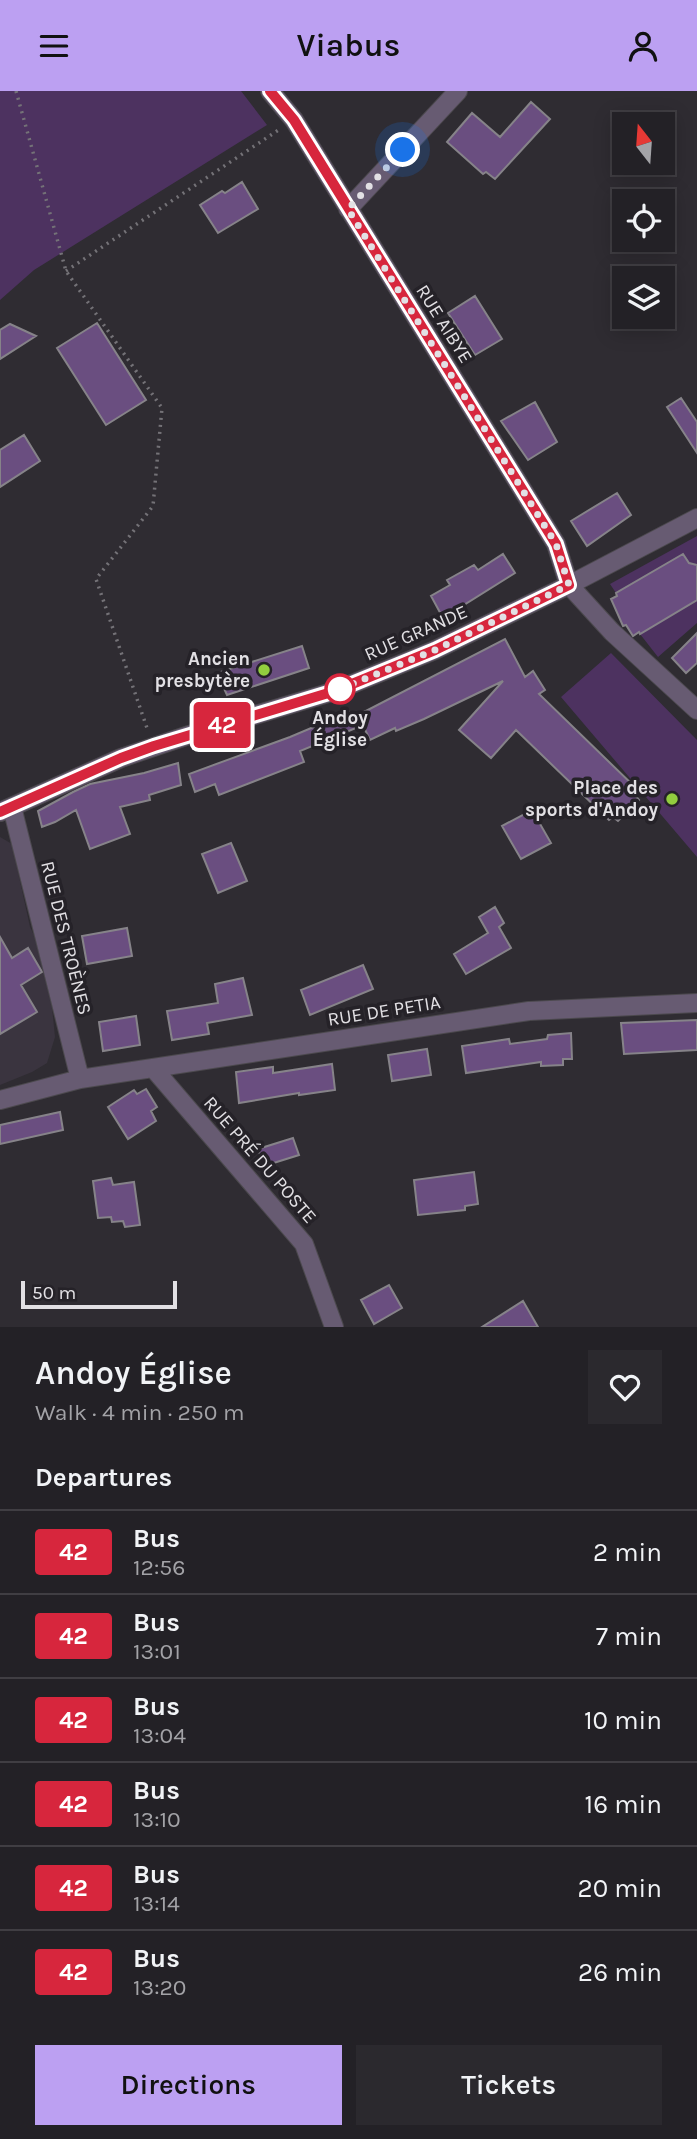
<!DOCTYPE html>
<html lang="en">
<head>
<meta charset="utf-8">
<style>
  :root { --surface:#232126; --page:#2b292e; --text:#f1f3f6; --muted:#a3a3a7; --line:#403e43; --accent:#bca0f2 }
  body { margin:0; font-family:Karla,sans-serif; background:var(--page); color:var(--text); height:100vh; display:flex; flex-direction:column; font-size:26px; white-space:nowrap }
  * { box-sizing:border-box; margin:0 }
  p { font-size:23px; color:var(--muted) }
  .icon { flex:none; width:38px; height:38px; fill:none; stroke:currentColor; stroke-width:2; stroke-linecap:round; stroke-linejoin:round }
  .map { position:relative; height:1236px; overflow:hidden }
  .drawer { display:flex; flex-direction:column; background:var(--surface); flex:1 }
  .drawer>* { flex:none }
  .badge { padding:0 14px; border-radius:5px; font-size:24px; line-height:46px }
  .needle { width:46px; rotate:343deg }
  .controls { position:absolute; left:612px; top:21px; display:grid; gap:14px }
  .controls a { display:grid; place-items:center; width:63px; height:63px; border-radius:0px; background:var(--surface); box-shadow:0 4px 18px #0003,0 0 0 2px var(--line); font-size:35px }
  .scale { position:absolute; left:21px; bottom:18px; width:156px; box-sizing:border-box; padding-left:7px; border:4px solid #e2e0e4; border-top:0; font-size:19px; line-height:24px; white-space:nowrap; color:#e2e0e4; -webkit-text-stroke:5px #252228; paint-order:stroke }
  .you { position:absolute; width:35px; height:35px; margin:-18px; border:5px solid #fff; border-radius:50%; background:#1a73e8; box-shadow:0 0 0 10px #1a73e833 }
  .map>.badge { position:absolute; translate:-50% -50%; box-shadow:0 0 0 4px #fff }
  h2 { padding:0 35px; font-size:26px; line-height:63px }
  .round { display:grid; place-items:center; flex:none; width:74px; height:74px; border-radius:0px; background:var(--page) }
  .overview { display:flex; align-items:center; justify-content:space-between; height:119px; padding:0 35px }
  h1 { font-size:33px; font-weight:600; line-height:52px }
  .button { display:flex; gap:14px; margin-top:auto; padding:14px 35px }
  .button a { flex:1; height:80px; border-radius:0px; background:var(--accent); color:#111; font-size:28px; font-weight:600; line-height:80px; text-align:center }
  .button a+a { background:var(--page); color:var(--text) }
  ul { padding:0; list-style:none }
  li { display:flex; align-items:center; gap:21px; height:84px; padding:0 35px; border-top:2px solid var(--line) }
  li div { flex:1 }
  li b { display:block; font-size:26px }
  li em { font-style:normal }
  li .badge { min-width:77px; font-weight:700; text-align:center }
  header { display:flex; justify-content:space-between; align-items:center; height:91px; padding:0 35px; background:var(--accent); color:#111; font-size:32px; font-weight:600 }
  .map>svg:first-child { display:block }
  .built { fill:#3a343f }
  .green { fill:#4d3260 }
  .building { fill:#6a4e80; stroke:#868389; stroke-width:2 }
  .lines { fill:none; stroke-linecap:round; stroke-linejoin:round }
  .street-casing { stroke:#4c494e; stroke-width:20 }
  .path { stroke:#747277; stroke-width:3.5; stroke-dasharray:2 5; stroke-linecap:butt }
  .street { stroke:#675b72; stroke-width:18 }
  .line-casing { stroke:#fff; stroke-width:16 }
  .line { stroke:#d7263d; stroke-width:10 }
  .walk { stroke:#e2e0e4; stroke-width:7; stroke-dasharray:0 12.6 }
  .poi-dot { fill:#92cd3f; stroke:#252228; stroke-width:2.5 }
  .stop-dot { fill:#fff; stroke:#d7263d; stroke-width:3.5 }
  .labels { text-anchor:middle; dominant-baseline:central; stroke-width:7; stroke-linejoin:round; paint-order:stroke }
  .street-label { font-size:19px; fill:#e2e0e4; stroke:#252228 }
  .poi-label { font-size:19px; font-weight:bold; fill:#e2e0e4; stroke:#252228; text-anchor:end }
  .stop-label { font-size:19px; font-weight:bold; fill:#e2e0e4; stroke:#252228 }
</style>
</head>
<body>
<header><svg class="icon" aria-label="menu" viewBox="0 0 24 24"><path d="M4 6h16M4 12h16M4 18h16"/></svg>Viabus<svg class="icon" aria-label="person" viewBox="0 0 24 24"><circle cx="12" cy="8" r="4"/><path d="M4 21q1-7 8-7t8 7"/></svg></header>
<div class="map">
<svg width="697" height="1236" viewBox="0 0 697 1236">
  <rect width="100%" height="100%" fill="#2f2c32"/>
  <path class="built" d="M0 746 12 753 30 836 34 844 52 916 55 946 47 972 32 981 0 994Z"/>
  <path class="green" d="M0 0H241L267 34 34 179 0 209Z
    M697 445V474L689 472 683 463 616 502 610 493Z
    M697 507V532L658 566 640 543Z
    M611 562 697 649V766L561 606Z"/>
  <path class="building" d="M531 11 550 28 495 88 486 81 483 83 447 51 472 22 500 46Z
    M242 91 258 118 218 142 200 114 222 100 225 102Z
    M475 205 502 248 475 264 448 222Z
    M97 232 146 309 106 334 57 257Z
    M10 233 36 245 0 268V239Z
    M681 307 697 331V362L667 316Z
    M535 311 557 351 528 369 501 330Z
    M24 344 40 370 0 396V359Z
    M617 402 631 424 587 455 571 430Z
    M503 463 515 482 443 527 431 505 450 494 447 489 474 474 478 479Z
    M683 463 689 472 697 474V509L640 543 639 541 633 545 626 534 623 535 611 508 617 505 616 502Z
    M697 542V572L686 582 672 567Z
    M505 548 525 586 533 580 545 599 539 603 638 699 634 703 639 709 618 730 613 726 609 729 516 639 491 667 459 639 503 590 424 628 396 640 395 637 370 649 358 624Z
    M302 555 309 577 227 604 217 582Z
    M349 621 356 637 300 660 304 671 219 704 215 693 195 701 189 683 290 646Z
    M178 672 181 694 149 704 150 709 120 716 130 743 90 758 76 719 55 731 42 736 38 720 73 701 90 693 144 682Z
    M532 719 551 752 521 768 502 735Z
    M231 752 247 790 218 802 202 763Z
    M495 816 504 832 499 836 511 857 466 883 454 863 488 842 479 826Z
    M127 837 132 865 87 873 82 845Z
    M0 846 12 867 28 857 42 881 21 894 37 921 0 943Z
    M363 874 373 898 310 924 301 899Z
    M243 887 252 924 207 932 209 943 172 949 167 920 218 912 215 893Z
    M136 925 140 954 103 960 99 931Z
    M697 929V959L624 963 621 932Z
    M571 942 572 968H563V974L541 975V971L466 982 462 955 509 948 510 953 547 948 548 944Z
    M427 958 431 984 392 990 388 964Z
    M332 973 335 999 299 1004V1002L239 1012 236 981 273 976V982Z
    M146 998 157 1016 151 1020 156 1030 128 1048 108 1016 134 999 137 1003Z
    M60 1021 63 1039 0 1053V1034Z
    M293 1047 299 1064 264 1075 258 1058Z
    M474 1081 478 1113 465 1115V1119L418 1124 414 1089Z
    M111 1087 113 1094 134 1091 140 1134 125 1136 123 1130 112 1131 111 1126 98 1127 93 1090Z
    M389 1194 402 1217 374 1233 361 1209Z
    M523 1210 538 1236H482Z"/>
  <g class="lines">
    <g class="street-casing">
      <path id="street" d="M270 0 294 29 556 453 569 494 612 541 697 619
        M348 118 458 0
        M12 716 80 988
        M0 721 121 667 189 644 335 600 435 559 569 494 697 427
        M153 977 304 1153 334 1236
        M0 1009 80 988 529 920 697 912"/>
    </g>
    <path class="path" d="M16 0 66 180 162 317 153 415 96 488 148 640
      M66 180 280 38"/>
    <use href="#street" class="street"/>
  </g>
  <g class="lines">
    <g class="line-casing">
      <path id="line" d="M0 721 121 667 154 655 335 600 435 559 569 494 556 453 294 29 270 0"/>
    </g>
    <use href="#line" class="line"/>
    <path class="walk" d="M340 598 335 600 435 559 569 494 556 453 348 118 403 59"/>
  </g>
  <g class="poi-dot">
    <circle cx="264" cy="579" r="7"/>
    <circle cx="672" cy="708" r="7"/>
  </g>
  <circle class="stop-dot" cx="340" cy="598" r="14"/>
  <g class="labels">
    <g class="street-label">
      <text transform="translate(444 233) rotate(58)">RUE AIBYE</text>
      <text transform="translate(416 542) rotate(-24)">RUE GRANDE</text>
      <text transform="translate(66 847) rotate(76)">RUE DES TROÈNES</text>
      <text transform="translate(384 920) rotate(-9)">RUE DE PETIA</text>
      <text transform="translate(260 1069) rotate(49)">RUE PRÉ DU POSTE</text>
    </g>
    <g class="poi-label">
      <text x="250" y="568">Ancien<tspan x="250" dy="22">presbytère</tspan></text>
      <text x="658" y="697">Place des<tspan x="658" dy="22">sports d'Andoy</tspan></text>
    </g>
    <g class="stop-label">
      <text x="340" y="627">Andoy<tspan x="340" dy="22">Église</tspan></text>
    </g>
  </g>
</svg>
<div class="controls">
<a><svg class="needle" viewBox="-14 -14 28 28"><path d="M0-13l5 13h-10z" fill="#e53935"/><path d="M0 13l5-13h-10z" fill="#a3a3a7"/></svg></a>
<a><svg class="icon" aria-label="locate" viewBox="0 0 24 24"><circle cx="12" cy="12" r="6"/><path d="M12 2v4M12 18v4M2 12h4M18 12h4"/></svg></a>
<a><svg class="icon" aria-label="layers" viewBox="0 0 24 24"><path d="M12 4l9 5-9 5-9-5zM3 14l9 5 9-5"/></svg></a>
</div>
<div class="scale">50 m</div>
<div class="you" style="left:403px;top:59px"></div>
<b class="badge" style="left:222px;top:634px;background:#d7263d;color:#fff">42</b>
</div>
<section class="drawer">
<div class="overview"><div><h1>Andoy Église</h1><p>Walk · 4 min · 250 m</p></div><a class="round"><svg class="icon" aria-label="heart" viewBox="0 0 24 24"><path d="M12 20l-8-8c-3-5 5-10 8-4 3-6 11-1 8 4z"/></svg></a></div>
<h2>Departures</h2>
<ul>
<li><span class="badge" style="background:#d7263d;color:#fff">42</span><div><b>Bus</b><p>12:56</p></div><em>2 min</em></li>
<li><span class="badge" style="background:#d7263d;color:#fff">42</span><div><b>Bus</b><p>13:01</p></div><em>7 min</em></li>
<li><span class="badge" style="background:#d7263d;color:#fff">42</span><div><b>Bus</b><p>13:04</p></div><em>10 min</em></li>
<li><span class="badge" style="background:#d7263d;color:#fff">42</span><div><b>Bus</b><p>13:10</p></div><em>16 min</em></li>
<li><span class="badge" style="background:#d7263d;color:#fff">42</span><div><b>Bus</b><p>13:14</p></div><em>20 min</em></li>
<li><span class="badge" style="background:#d7263d;color:#fff">42</span><div><b>Bus</b><p>13:20</p></div><em>26 min</em></li>
</ul>
<div class="button"><a>Directions</a><a>Tickets</a></div>
</section>
</body>
</html>
